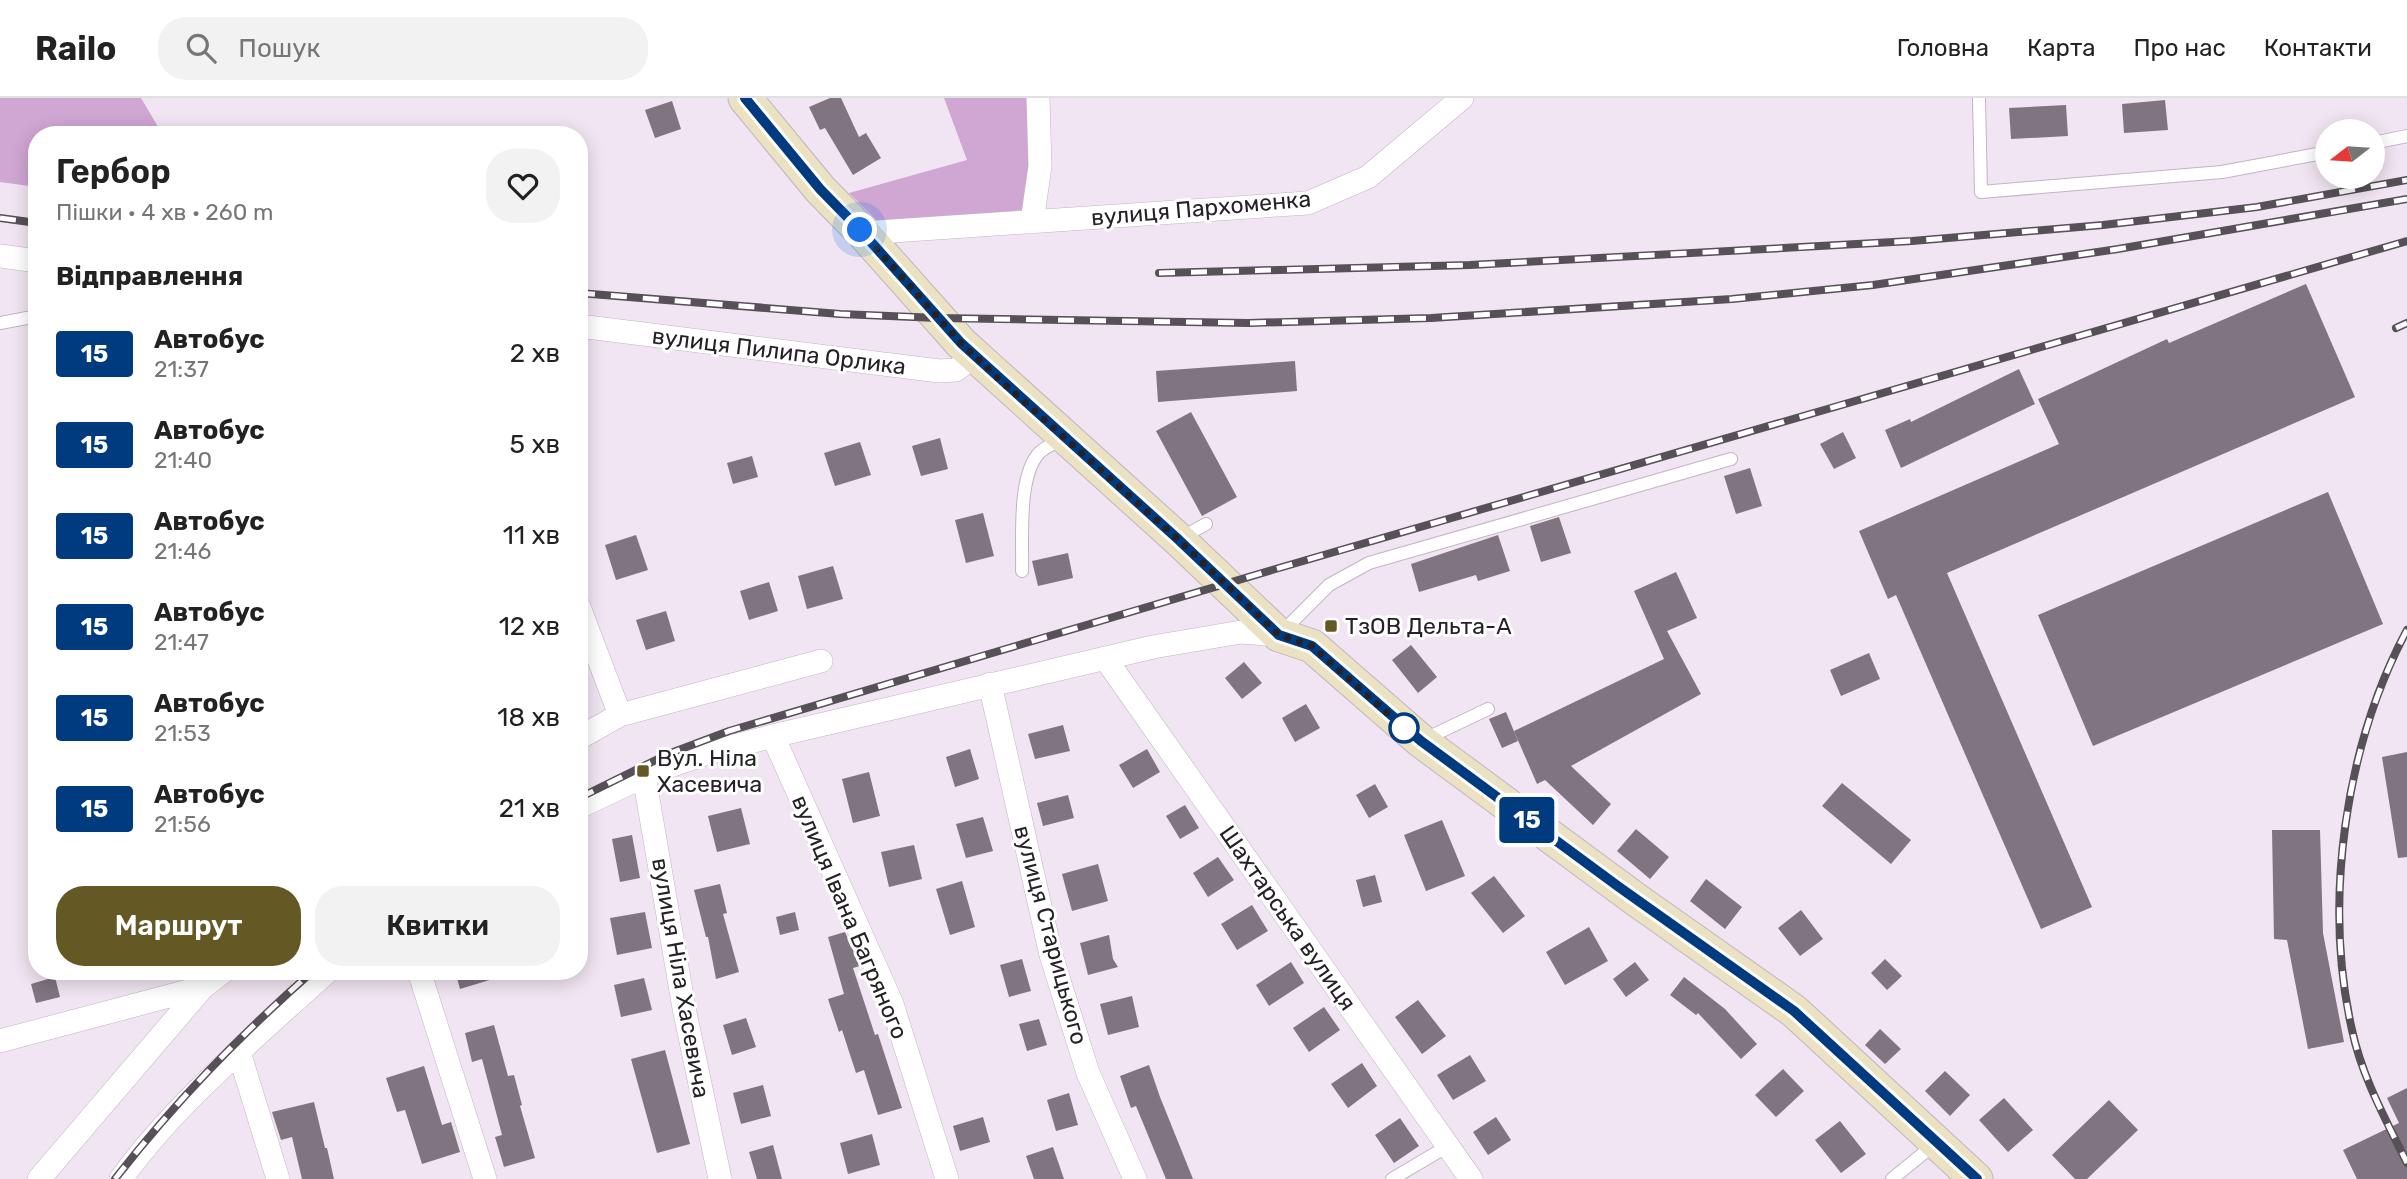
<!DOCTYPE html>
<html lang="uk">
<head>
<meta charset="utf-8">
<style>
  :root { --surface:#fff; --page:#f2f2f2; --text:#222; --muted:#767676; --line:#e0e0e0; --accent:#645825 }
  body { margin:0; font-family:Rubik,sans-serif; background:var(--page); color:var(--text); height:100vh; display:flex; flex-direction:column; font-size:26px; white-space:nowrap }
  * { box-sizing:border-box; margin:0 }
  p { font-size:23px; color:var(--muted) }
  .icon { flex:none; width:38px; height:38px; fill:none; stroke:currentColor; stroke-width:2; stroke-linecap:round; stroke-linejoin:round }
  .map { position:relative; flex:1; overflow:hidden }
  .side { position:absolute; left:28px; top:28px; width:560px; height:854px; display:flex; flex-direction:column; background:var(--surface); border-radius:28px; box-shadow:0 4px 18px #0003 }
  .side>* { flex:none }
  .badge { padding:0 14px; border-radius:5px; font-size:24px; line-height:46px }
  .needle { width:46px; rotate:253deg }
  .buttons { position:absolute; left:2315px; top:21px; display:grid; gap:14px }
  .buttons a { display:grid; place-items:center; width:70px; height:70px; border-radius:50%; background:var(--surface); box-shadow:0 4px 18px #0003; font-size:35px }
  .you { position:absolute; width:35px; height:35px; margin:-18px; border:5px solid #fff; border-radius:50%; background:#1a73e8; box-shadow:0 0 0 10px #1a73e833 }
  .map>.badge { position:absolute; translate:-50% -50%; box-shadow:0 0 0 4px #fff }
  h2 { padding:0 28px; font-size:26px; line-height:63px }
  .round { display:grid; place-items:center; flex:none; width:74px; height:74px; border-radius:28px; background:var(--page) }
  .summary { display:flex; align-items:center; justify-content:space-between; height:119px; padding:0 28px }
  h1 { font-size:33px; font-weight:600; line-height:52px }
  .primary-button { display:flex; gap:14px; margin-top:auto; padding:14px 28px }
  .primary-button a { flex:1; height:80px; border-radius:28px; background:var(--accent); color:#fff; font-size:28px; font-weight:600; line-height:80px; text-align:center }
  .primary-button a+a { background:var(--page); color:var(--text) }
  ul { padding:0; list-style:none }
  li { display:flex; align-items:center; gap:21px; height:91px; padding:0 28px }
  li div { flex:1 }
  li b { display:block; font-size:26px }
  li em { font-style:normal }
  li .badge { min-width:77px; font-weight:700; text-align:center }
  header { display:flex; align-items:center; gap:42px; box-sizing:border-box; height:98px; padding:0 35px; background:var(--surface); border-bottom:2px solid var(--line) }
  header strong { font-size:33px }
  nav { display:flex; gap:38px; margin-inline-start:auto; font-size:24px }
  .search { width:490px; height:63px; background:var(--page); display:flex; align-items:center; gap:18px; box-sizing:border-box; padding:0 24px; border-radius:28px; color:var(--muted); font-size:26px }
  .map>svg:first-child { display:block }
  .green { fill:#d0a6d3 }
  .building { fill:#7f7480 }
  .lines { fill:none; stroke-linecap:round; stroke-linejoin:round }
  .lane-casing { stroke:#c1b4c2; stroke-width:14 }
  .street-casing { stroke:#c1b4c2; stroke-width:24 }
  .secondary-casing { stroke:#c1b4c2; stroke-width:35 }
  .lane { stroke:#fff; stroke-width:12 }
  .street { stroke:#fff; stroke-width:23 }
  .secondary { stroke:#eae2c3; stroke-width:33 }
  .rail-casing { stroke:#565057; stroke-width:8 }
  .rail { stroke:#fff; stroke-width:5; stroke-dasharray:16; stroke-linecap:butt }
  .line-casing { stroke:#fff; stroke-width:16 }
  .line { stroke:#003b80; stroke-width:10 }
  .walk { stroke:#252126; stroke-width:7; stroke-dasharray:0 12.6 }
  .poi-dot { fill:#645825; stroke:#fff; stroke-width:2.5 }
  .stop-dot { fill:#fff; stroke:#003b80; stroke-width:3.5 }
  .labels { text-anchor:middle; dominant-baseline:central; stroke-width:6; stroke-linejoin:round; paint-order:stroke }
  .street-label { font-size:23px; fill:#252126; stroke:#fff }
  .poi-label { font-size:23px; fill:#252126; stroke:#fff; text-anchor:start }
</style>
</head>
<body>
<header>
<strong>Railo</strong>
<div class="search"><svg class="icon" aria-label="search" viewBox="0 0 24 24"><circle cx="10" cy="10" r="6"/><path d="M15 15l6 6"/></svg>Пошук</div>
<nav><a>Головна</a><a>Карта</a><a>Про нас</a><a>Контакти</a></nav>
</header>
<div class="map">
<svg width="2407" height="1081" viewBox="0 0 2407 1081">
  <rect width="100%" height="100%" fill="#f2e5f3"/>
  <path class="green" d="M0 0H141L163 37H37V89L0 84Z
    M944 0H1038L1034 111 880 126 849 95 967 62Z"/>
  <path class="building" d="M830 0H841L859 39 866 35 881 60 853 77 825 30 820 32 809 9Z
    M2165 2 2168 32 2124 35 2122 6Z
    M672 3 681 31 655 40 645 12Z
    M2066 7 2068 38 2011 41 2009 10Z
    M2306 186 2355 299 1947 475 2092 809 2041 831 1896 497 1888 501 1859 433 2059 346 2038 301 2167 241 2169 245Z
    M1295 263 1297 293 1158 304 1156 273Z
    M2019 271 2035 306 1901 370 1885 332 1910 321 1911 324Z
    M1191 314 1237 399 1202 418 1156 333Z
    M1843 334 1856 360 1834 371 1820 346Z
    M940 340 948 371 921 378 912 348Z
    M860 344 871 377 835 388 824 355Z
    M752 358 758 379 733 386 727 365Z
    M1750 370 1762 408 1736 416 1724 378Z
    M2328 394 2383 526 2093 648 2038 517Z
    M983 415 994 458 966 465 955 422Z
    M1559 419 1571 455 1541 464 1530 428Z
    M636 437 648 472 616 482 605 447Z
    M1498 437 1510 473 1478 483 1476 477 1419 494 1411 466Z
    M1068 455 1073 480 1038 488 1032 463Z
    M833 468 843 501 807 511 798 478Z
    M1676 474 1697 520 1667 533 1701 596 1571 668 1611 706 1593 727 1545 682 1537 686 1514 633 1664 561 1634 493Z
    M769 484 778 513 749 522 740 493Z
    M666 513 675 543 646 552 636 522Z
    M1411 547 1437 579 1418 595 1392 562Z
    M1869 555 1880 581 1841 598 1830 572Z
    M1244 564 1262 585 1242 601 1225 580Z
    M1306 606 1320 630 1295 644 1282 620Z
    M1506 614 1518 643 1502 650 1489 621Z
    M1063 627 1070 653 1035 661 1028 636Z
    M970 651 979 681 955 689 946 659Z
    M1147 651 1160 674 1133 690 1119 667Z
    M2407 654V759L2398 760 2382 659Z
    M869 674 880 718 853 725 842 681Z
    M1842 685 1911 742 1891 766 1822 708Z
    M1375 686 1388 709 1369 720 1356 697Z
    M1068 697 1074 720 1043 728 1037 705Z
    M1185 707 1199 730 1180 741 1166 718Z
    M741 710 750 746 717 754 708 718Z
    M983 719 993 753 966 760 956 726Z
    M1442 722 1465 778 1426 793 1404 737Z
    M1636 731 1669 759 1650 781 1617 753Z
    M2272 732H2320L2323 835 2344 944 2308 951 2287 842 2274 841Z
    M632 737 640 780 620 784 612 741Z
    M914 747 922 781 889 789 881 754Z
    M1218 759 1234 782 1208 799 1193 775Z
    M1098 766 1108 803 1072 813 1062 776Z
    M1375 777 1382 804 1363 809 1356 782Z
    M1494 778 1525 818 1503 835 1471 795Z
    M1706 781 1742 809 1725 831 1690 803Z
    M962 783 975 829 950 837 936 791Z
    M720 786 727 815 723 816 739 874 716 881 708 839H706L694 792Z
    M1252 807 1268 833 1237 852 1221 826Z
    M1801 812 1823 841 1800 858 1778 830Z
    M645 814 652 850 617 857 610 820Z
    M795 814 799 832 780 837 776 819Z
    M1589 829 1608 863 1565 887 1546 854Z
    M845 834 860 868 853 870 875 937 878 936 902 1010 878 1017 864 972 856 975 842 932 839 934 828 901 844 896 828 839Z
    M1109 837 1113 861 1118 869 1088 877 1080 845Z
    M1022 861 1031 893 1009 899 1000 867Z
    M1885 861 1902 878 1887 892 1871 875Z
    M1291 864 1304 885 1269 908 1256 887Z
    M1635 864 1649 882 1626 899 1613 881Z
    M455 873H506V877L460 891Z
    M55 879 60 899 36 905 31 886Z
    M1684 879 1725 911 1757 946 1741 961 1698 915 1696 917 1670 897Z
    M644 880 652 912 621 919 614 887Z
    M1132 898 1139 929 1108 937 1100 906Z
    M1418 902 1446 938 1422 956 1395 919Z
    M1324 909 1340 932 1309 954 1293 930Z
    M746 920 756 949 732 957 723 927Z
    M1039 921 1047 947 1027 953 1019 926Z
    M494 927 508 978 514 977 522 1007 520 1008 535 1060 504 1069 495 1039 502 1037 482 961 472 964 465 935Z
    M1880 931 1901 951 1885 966 1865 947Z
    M665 952 690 1046 657 1055 631 961Z
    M1470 957 1486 983 1453 1002 1437 977Z
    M1362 965 1377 988 1348 1010 1331 986Z
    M1149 967 1160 999 1193 1081H1166L1136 1008 1131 1010 1120 978Z
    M424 968 442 1027 451 1024 460 1054 422 1066 405 1012 397 1014 386 980Z
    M1783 971 1804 993 1776 1019 1755 997Z
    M1945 973 1970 997 1950 1018 1925 993Z
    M763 987 771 1018 741 1026 733 995Z
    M2407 990V1081H2357L2343 1052 2399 1025 2387 1000Z
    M1069 995 1078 1027 1056 1033 1047 1002Z
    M2004 1000 2033 1032 2008 1054 1979 1022Z
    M2109 1002 2138 1032 2087 1081H2075L2052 1057Z
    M314 1004 325 1050H327L334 1081H302L292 1039 281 1042 272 1014Z
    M983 1019 990 1044 960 1053 953 1028Z
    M1496 1019 1511 1042 1488 1057 1473 1034Z
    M1400 1020 1419 1048 1394 1065 1375 1037Z
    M1840 1023 1866 1056 1841 1075 1815 1042Z
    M872 1036 880 1067 848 1076 840 1045Z
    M773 1047 782 1081H757L749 1054Z
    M1053 1049 1064 1081H1034L1026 1058Z"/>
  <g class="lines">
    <g class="lane-casing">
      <path id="lane" d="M1979 0 1981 94 2222 74 2328 54
        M2373 45 2407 38
        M0 225 37 218
        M1179 441 1206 426
        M1022 473C1023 442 1017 377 1040 354 1047 348 1057 344 1064 339
        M1282 534 1329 487 1369 465 1731 361
        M1425 641 1488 611
        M1392 1081 1448 1048
        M1892 1081 1936 1045"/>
    </g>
    <g class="street-casing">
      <path id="street" d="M1032 124 1040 68 1038 0
        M860 132 863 135 1308 105 1368 79 1462 0
        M0 158 37 163
        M579 228 939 273 956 272 974 258
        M579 509 620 617
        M1105 560 1471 1081
        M990 586 1051 857 1088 975 1135 1081
        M773 638 892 906 947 1081
        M579 640 620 617 821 563
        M644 678 684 910 720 1081
        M579 709 653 674 708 655 773 638 1153 549 1241 534 1279 537
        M419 873 485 1081
        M0 943 203 889 224 873
        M239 954 278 1081
        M39 1081 203 889
        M121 1081C176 1004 258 937 328 873"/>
    </g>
    <g class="secondary-casing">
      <path id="secondary" d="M745 0 820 91 860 132
        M863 135 961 245 1179 442 1279 537 1312 548 1421 643 1638 803 1794 913 1976 1081"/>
    </g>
    <use href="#lane" class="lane"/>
    <use href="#street" class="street"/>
    <use href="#secondary" class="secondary"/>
    <g class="rail-casing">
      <path id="rail" d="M0 120 37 125
        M1159 175 1470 167 1912 143 2103 127 2257 109 2407 82
        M579 195 840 216 938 220 1249 225 1431 220 1732 201 1873 187 2118 151 2407 101
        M2396 230 2407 225
        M2407 532C2345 648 2323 803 2352 932 2362 979 2386 1022 2407 1065
        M579 700 668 656 729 633 1272 472 2407 143
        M115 1081C176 1003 238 939 313 873"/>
    </g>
    <use href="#rail" class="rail"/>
  </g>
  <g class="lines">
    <g class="line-casing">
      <path id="line" d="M745 0 820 91 863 135 961 245 1179 442 1279 537 1312 548 1421 643 1619 789 1794 913 1977 1081"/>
    </g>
    <use href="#line" class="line"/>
    <path class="walk" d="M860 132 961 245 1000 282 1179 442 1279 537 1312 548 1404 630"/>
  </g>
  <g class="poi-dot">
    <rect x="1324" y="521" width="14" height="14" rx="3.5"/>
    <rect x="636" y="666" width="14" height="14" rx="3.5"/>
  </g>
  <circle class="stop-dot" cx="1404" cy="630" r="14"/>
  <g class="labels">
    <g class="street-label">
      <text transform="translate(1201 110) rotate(-5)">вулиця Пархоменка</text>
      <text transform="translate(779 253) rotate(7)">вулиця Пилипа Орлика</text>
      <text transform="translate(850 819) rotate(67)">вулиця Івана Багряного</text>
      <text transform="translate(1288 820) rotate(55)">Шахтарська вулиця</text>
      <text transform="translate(1051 837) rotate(75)">вулиця Старицького</text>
      <text transform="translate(681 880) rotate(80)">вулиця Ніла Хасевича</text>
    </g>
    <g class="poi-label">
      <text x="1345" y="528">ТзОВ Дельта-А</text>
      <text x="657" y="660">Вул. Ніла<tspan x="657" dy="26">Хасевича</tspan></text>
    </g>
  </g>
</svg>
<div class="buttons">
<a><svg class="needle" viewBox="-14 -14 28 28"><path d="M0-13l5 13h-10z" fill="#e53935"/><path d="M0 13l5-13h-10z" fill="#767676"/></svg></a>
</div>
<div class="you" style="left:860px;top:132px"></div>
<b class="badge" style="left:1527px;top:722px;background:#003b80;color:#fff">15</b>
<section class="side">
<div class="summary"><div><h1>Гербор</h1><p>Пішки · 4 хв · 260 m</p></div><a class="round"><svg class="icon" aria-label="heart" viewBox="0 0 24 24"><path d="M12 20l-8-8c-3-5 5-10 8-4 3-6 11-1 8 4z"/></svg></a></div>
<h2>Відправлення</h2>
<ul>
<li><span class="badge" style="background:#003b80;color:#fff">15</span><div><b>Автобус</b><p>21:37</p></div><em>2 хв</em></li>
<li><span class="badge" style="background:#003b80;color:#fff">15</span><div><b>Автобус</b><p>21:40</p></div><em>5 хв</em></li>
<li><span class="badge" style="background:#003b80;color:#fff">15</span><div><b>Автобус</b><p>21:46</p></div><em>11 хв</em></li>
<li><span class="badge" style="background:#003b80;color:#fff">15</span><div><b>Автобус</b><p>21:47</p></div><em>12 хв</em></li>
<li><span class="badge" style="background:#003b80;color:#fff">15</span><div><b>Автобус</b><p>21:53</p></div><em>18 хв</em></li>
<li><span class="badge" style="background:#003b80;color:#fff">15</span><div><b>Автобус</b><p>21:56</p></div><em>21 хв</em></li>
</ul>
<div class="primary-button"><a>Маршрут</a><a>Квитки</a></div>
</section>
</div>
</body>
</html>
